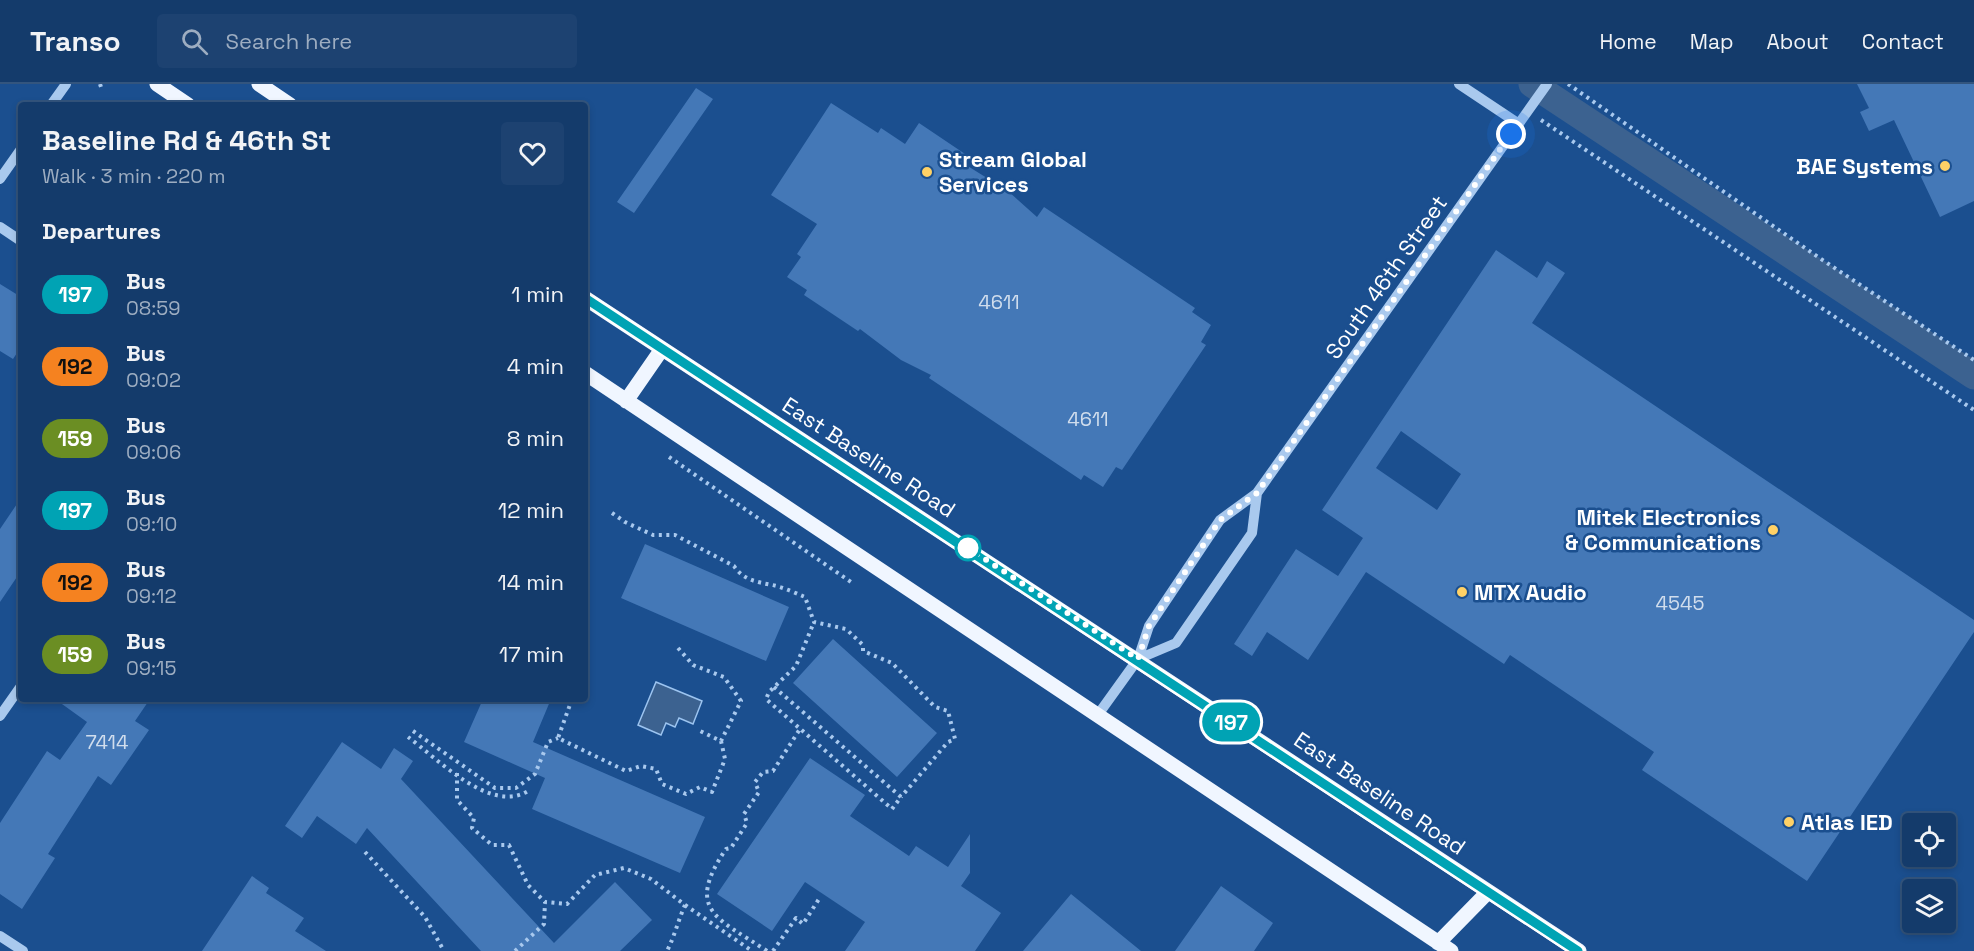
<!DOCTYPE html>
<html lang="en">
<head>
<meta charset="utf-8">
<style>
  :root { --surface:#143b6b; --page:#1d4271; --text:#f1f3f6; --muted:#9dadc1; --line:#33557e }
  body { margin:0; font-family:"Space Grotesk",sans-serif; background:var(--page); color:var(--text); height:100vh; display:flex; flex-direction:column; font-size:22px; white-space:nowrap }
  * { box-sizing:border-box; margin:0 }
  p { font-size:20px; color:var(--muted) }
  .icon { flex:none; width:33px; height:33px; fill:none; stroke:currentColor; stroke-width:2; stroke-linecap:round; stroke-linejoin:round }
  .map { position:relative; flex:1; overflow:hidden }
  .details { position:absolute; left:18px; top:18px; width:570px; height:600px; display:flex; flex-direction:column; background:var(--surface); border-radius:6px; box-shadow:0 3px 9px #0003,0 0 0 2px var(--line) }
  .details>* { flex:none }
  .badge { padding:0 12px; border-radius:20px; font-size:21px; line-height:39px }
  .buttons { position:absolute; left:1902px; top:729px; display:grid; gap:12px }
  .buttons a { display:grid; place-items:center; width:54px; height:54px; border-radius:6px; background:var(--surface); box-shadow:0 3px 9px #0003,0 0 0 2px var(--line); font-size:30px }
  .you { position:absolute; width:30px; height:30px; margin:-15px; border:4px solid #fff; border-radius:50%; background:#1a73e8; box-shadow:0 0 0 9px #1a73e833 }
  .map>.badge { position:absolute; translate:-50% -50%; box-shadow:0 0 0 3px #fff }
  h2 { padding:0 24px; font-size:22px; line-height:54px }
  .round { display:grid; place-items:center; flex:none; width:63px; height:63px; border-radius:6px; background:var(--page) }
  .overview { display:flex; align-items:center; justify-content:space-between; height:102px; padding:0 24px }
  h1 { font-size:28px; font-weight:600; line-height:45px }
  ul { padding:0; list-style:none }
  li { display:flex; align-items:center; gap:18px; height:72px; padding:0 24px }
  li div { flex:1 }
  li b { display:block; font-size:22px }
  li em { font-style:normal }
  li .badge { min-width:66px; font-weight:700; text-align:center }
  header { display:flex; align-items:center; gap:36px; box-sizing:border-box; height:84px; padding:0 30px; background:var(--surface); border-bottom:2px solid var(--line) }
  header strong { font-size:28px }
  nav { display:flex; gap:33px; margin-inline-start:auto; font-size:21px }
  .search { width:420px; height:54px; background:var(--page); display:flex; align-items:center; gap:15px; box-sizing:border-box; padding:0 21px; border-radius:6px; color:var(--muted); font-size:22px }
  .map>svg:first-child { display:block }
  .water { fill:#3c6290; stroke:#9cc4f0; stroke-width:1.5 }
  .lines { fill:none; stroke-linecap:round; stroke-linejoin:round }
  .canal { stroke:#3c6290; stroke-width:27 }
  .building { fill:#4478b7; fill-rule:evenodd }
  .path { stroke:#a9c9ee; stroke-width:4; stroke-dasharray:3 4.5; stroke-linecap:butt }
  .minor { stroke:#a9c9ee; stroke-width:10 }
  .major { stroke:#f0f6ff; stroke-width:15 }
  .line-casing { stroke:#fff; stroke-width:14 }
  .line { stroke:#00a3b4; stroke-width:9 }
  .walk { stroke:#fff; stroke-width:6; stroke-dasharray:0 10.8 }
  .poi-dot { fill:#ffd166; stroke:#1b4f8f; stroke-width:2 }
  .stop-dot { fill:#fff; stroke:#00a3b4; stroke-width:3 }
  .labels { text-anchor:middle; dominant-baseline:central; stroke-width:5; stroke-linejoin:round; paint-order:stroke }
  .number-label { font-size:20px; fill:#d0dded }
  .poi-label { font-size:22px; font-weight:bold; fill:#fff; stroke:#1b4f8f; text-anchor:start }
  .street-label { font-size:22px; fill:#fff; stroke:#1b4f8f }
</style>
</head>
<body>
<header>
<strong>Transo</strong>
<div class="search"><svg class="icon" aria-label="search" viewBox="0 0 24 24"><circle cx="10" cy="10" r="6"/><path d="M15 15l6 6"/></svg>Search here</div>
<nav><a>Home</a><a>Map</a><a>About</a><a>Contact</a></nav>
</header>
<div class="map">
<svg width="1974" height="867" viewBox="0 0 1974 867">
  <rect width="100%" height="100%" fill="#1b4f8f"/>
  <path class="water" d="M656 598 702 617 693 640 679 634 675 643 666 639 661 651 638 641Z"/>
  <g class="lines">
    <path class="canal" d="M1532 0 1974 292"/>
  </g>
  <path class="building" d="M1857 0H1974V117L1940 133 1894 36 1869 47 1860 28 1869 24Z
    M696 4 713 15 634 129 617 118Z
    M831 19 878 49 881 44 905 60 919 39 971 74 966 81 1008 107 1037 133 1044 123 1195 224 1192 228 1211 241 1201 258 1206 261 1122 386 1116 383 1103 403 1084 391 1081 396 929 294 931 291 901 276 860 245 858 247 804 211 807 206 787 193 801 173 797 170 817 140 771 111Z
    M1496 166 1537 194 1547 177 1565 189 1532 239 1974 536V548L1807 797 1642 686 1654 668 1510 571 1504 580 1366 488 1308 576 1267 548 1252 572 1234 560 1296 465 1338 492 1363 454 1322 426ZM1401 347 1461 390 1437 426 1376 384Z
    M0 200 21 213V263L13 275 0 267Z
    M21 414V487L0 518V445Z
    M645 460 789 523 766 577 621 514Z
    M833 555 937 649 897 693 793 599Z
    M55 615H150L135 637 149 646 111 701 98 692 48 770 55 774 22 825 0 810V739L47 667 60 676 87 638Z
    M483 615H551L533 658 705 733 680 789 532 725 545 694 464 658Z
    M342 658 381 685 394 664 413 677 401 695 554 859 615 798 652 836 620 867H481L367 744 356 760 317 732 302 754 285 742Z
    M810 674 865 711 850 732 909 772 916 762 948 783 970 750V789L961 802 1001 829 975 867H845L865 838 805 798 772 847 717 810Z
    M252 792 269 804 266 809 304 834 295 847 326 867H202Z
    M1221 802 1273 839 1254 867H1175Z
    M1071 810 1141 867H1023Z"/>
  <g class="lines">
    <path class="path" d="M100 0 101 3
      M1568 0 1818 173 1974 276
      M1541 36 1974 326
      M669 373 851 498
      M612 429 625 438 653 451H675L734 482C743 496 757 498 772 501 783 503 795 509 805 513L814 538 846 545 863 561V567L892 579 935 623 948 627 955 655 948 658 901 713
      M678 564 693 581 724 593 741 617 721 657
      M774 603 901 713 892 725 766 615 769 608 796 582 814 538
      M572 615 558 654 626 687 641 682 656 685 662 700 686 710 700 703 712 708 725 675 721 657 698 646
      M413 647 495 704H516L535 690 548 658 558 654
      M408 653C438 675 490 730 528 707
      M457 689V716L474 734 472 744 492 761H509L528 801 545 818 567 820 595 791 624 784 651 795 685 821C678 837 675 851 667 867
      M365 768 425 833 444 867
      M685 821 752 867
      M515 867 544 840 545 818
      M767 867C718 834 684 827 726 765L731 764 747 739 744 730 759 708 755 698 763 688 773 687 800 645
      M773 867 796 834 803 840 819 815"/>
    <path class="minor" d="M1459 0 1519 40
      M51 21 66 0
      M0 95 21 65
      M0 143 21 157
      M1138 575 1176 559 1252 449 1257 409
      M0 632 21 602
      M1097 632 1138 575 1149 542 1220 436 1257 409 1547 0
      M0 852 23 867"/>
    <path class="major" d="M157 0 188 21
      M259 0 290 21
      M585 214 1579 867
      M585 289 1451 867
      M626 317 662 265
      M1438 859 1488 808"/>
  </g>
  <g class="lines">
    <g class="line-casing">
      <path id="line" d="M585 214 1578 867"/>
    </g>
    <use href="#line" class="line"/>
    <path class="walk" d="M968 464 1138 575 1149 542 1220 436 1257 409 1511 50"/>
  </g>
  <g class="poi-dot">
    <circle cx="1945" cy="82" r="6"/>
    <circle cx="927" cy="88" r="6"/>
    <circle cx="1773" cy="446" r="6"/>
    <circle cx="1462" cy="508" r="6"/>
    <circle cx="1789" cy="738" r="6"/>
  </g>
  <circle class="stop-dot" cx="968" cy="464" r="12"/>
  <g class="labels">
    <g class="number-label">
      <text x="999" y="218">4611</text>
      <text x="1088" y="335">4611</text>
      <text x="1680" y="519">4545</text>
      <text x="107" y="658">7414</text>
    </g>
    <g class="poi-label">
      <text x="939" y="75">Stream Global<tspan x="939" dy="25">Services</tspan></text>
      <text x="1933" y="82" text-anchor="end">BAE Systems</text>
      <text x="1761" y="433" text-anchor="end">Mitek Electronics<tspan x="1761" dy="25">&amp; Communications</tspan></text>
      <text x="1474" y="508">MTX Audio</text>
      <text x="1801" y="738">Atlas IED</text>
    </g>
    <g class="street-label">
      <text transform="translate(1386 193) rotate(-55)">South 46th Street</text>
      <text transform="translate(869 373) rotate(33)">East Baseline Road</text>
      <text transform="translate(1380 709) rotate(34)">East Baseline Road</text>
    </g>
  </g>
</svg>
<div class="buttons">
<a><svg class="icon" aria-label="locate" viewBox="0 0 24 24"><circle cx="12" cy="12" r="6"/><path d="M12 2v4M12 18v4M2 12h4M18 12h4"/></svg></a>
<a><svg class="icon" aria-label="layers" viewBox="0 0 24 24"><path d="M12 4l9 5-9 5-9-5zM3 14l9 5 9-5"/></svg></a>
</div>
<div class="you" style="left:1511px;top:50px"></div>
<b class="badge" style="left:1231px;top:638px;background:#00a3b4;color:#fff">197</b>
<section class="details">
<div class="overview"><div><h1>Baseline Rd &amp; 46th St</h1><p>Walk · 3 min · 220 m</p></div><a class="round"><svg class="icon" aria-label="heart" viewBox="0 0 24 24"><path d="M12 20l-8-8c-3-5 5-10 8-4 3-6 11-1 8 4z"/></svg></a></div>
<h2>Departures</h2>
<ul>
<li><span class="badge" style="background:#00a3b4;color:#fff">197</span><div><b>Bus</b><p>08:59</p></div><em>1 min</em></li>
<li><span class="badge" style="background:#f58220;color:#111">192</span><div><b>Bus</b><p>09:02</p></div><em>4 min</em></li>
<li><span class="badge" style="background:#6b8e23;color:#fff">159</span><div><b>Bus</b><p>09:06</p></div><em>8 min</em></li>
<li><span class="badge" style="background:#00a3b4;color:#fff">197</span><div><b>Bus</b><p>09:10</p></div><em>12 min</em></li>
<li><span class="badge" style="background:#f58220;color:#111">192</span><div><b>Bus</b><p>09:12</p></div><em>14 min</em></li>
<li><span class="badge" style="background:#6b8e23;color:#fff">159</span><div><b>Bus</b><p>09:15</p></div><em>17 min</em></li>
</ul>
</section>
</div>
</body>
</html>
